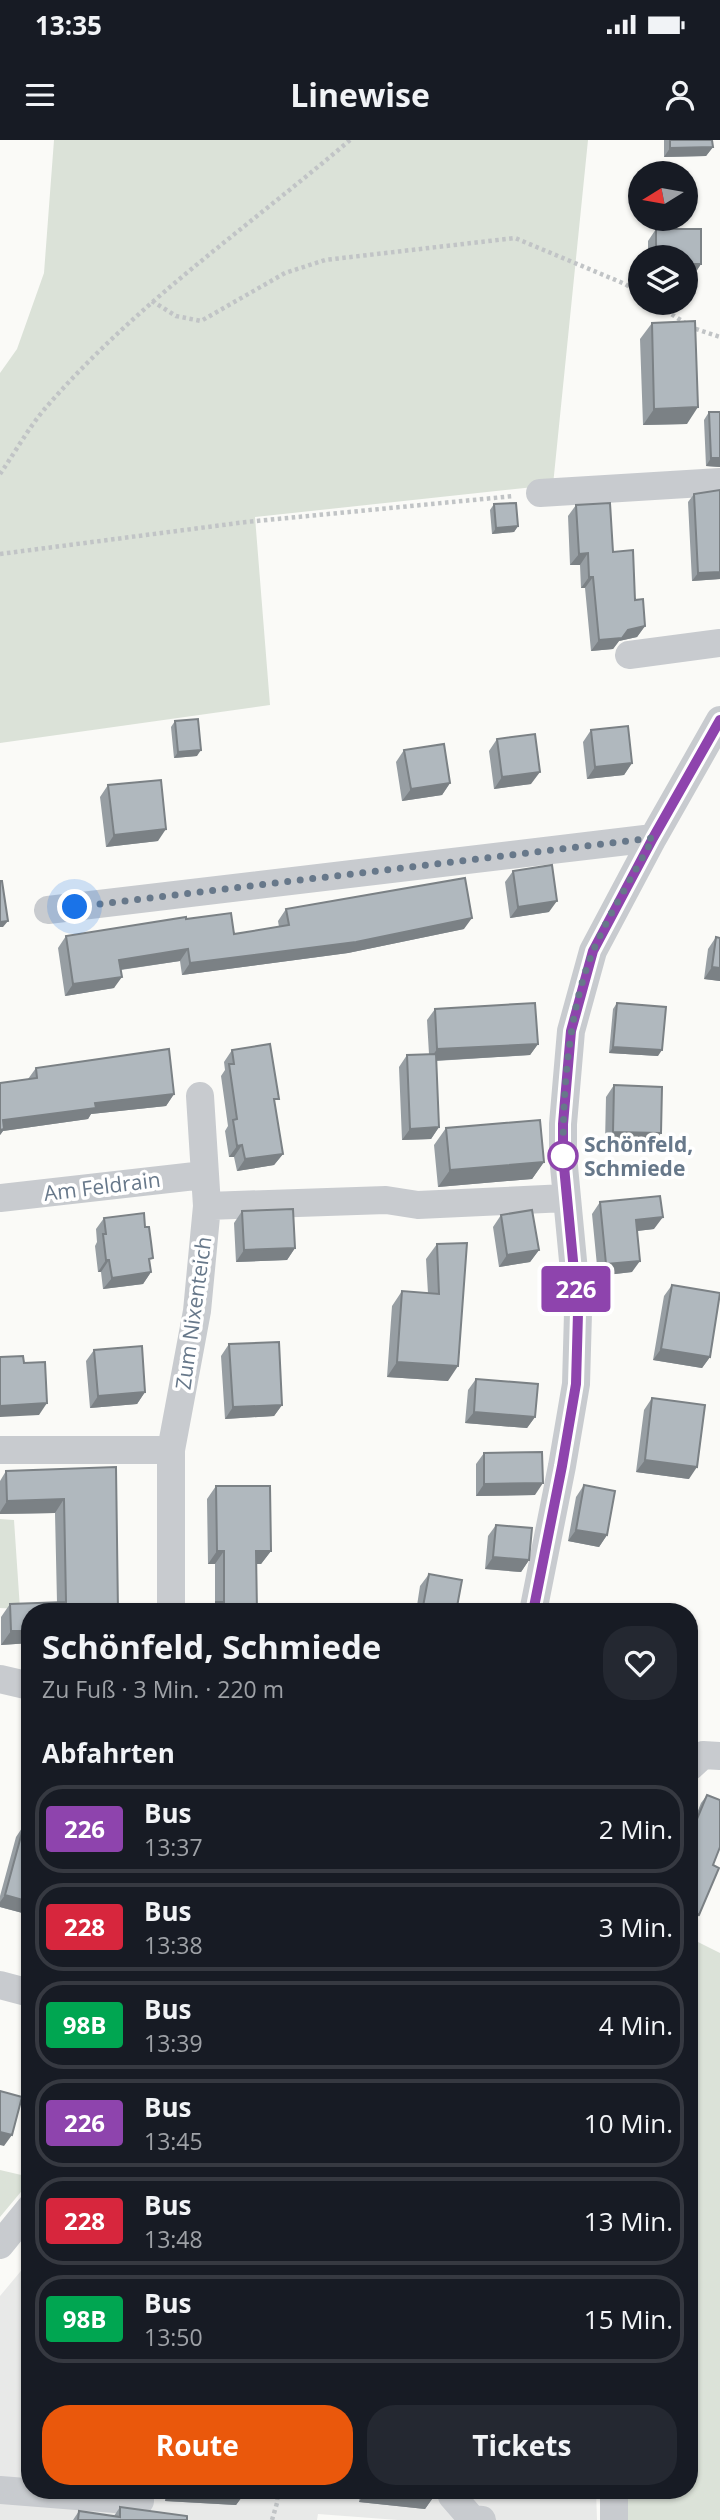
<!DOCTYPE html>
<html lang="de">
<head>
<meta charset="utf-8">
<style>
  :root { --surface:#171b24; --page:#242831; --text:#f1f3f6; --muted:#9ea1a6; --line:#363941; --accent:#ea580c }
  body { margin:0; font-family:"Open Sans",sans-serif; background:var(--page); color:var(--text); height:100vh; display:flex; flex-direction:column; font-size:26px; white-space:nowrap }
  * { box-sizing:border-box; margin:0 }
  p { font-size:23px; color:var(--muted) }
  .icon { flex:none; width:38px; height:38px; fill:none; stroke:currentColor; stroke-width:2; stroke-linecap:round; stroke-linejoin:round }
  .map { position:relative; flex:1; overflow:hidden }
  .drawer { position:absolute; left:21px; top:1463px; width:677px; height:896px; display:flex; flex-direction:column; background:var(--surface); border-radius:28px; box-shadow:0 2px 5px #0004 }
  .drawer>* { flex:none }
  .badge { padding:0 14px; border-radius:5px; font-size:24px; line-height:46px }
  .needle { width:46px; rotate:259deg }
  .controls { position:absolute; left:628px; top:21px; display:grid; gap:14px }
  .controls a { display:grid; place-items:center; width:70px; height:70px; border-radius:50%; background:var(--surface); box-shadow:0 2px 5px #0004; font-size:35px }
  .you { position:absolute; width:35px; height:35px; margin:-18px; border:5px solid #fff; border-radius:50%; background:#1a73e8; box-shadow:0 0 0 10px #1a73e833 }
  .map>.badge { position:absolute; translate:-50% -50%; box-shadow:0 0 0 4px #fff }
  h2 { padding:0 21px; font-size:26px; line-height:63px }
  .round { display:grid; place-items:center; flex:none; width:74px; height:74px; border-radius:28px; background:var(--page) }
  .summary { display:flex; align-items:center; justify-content:space-between; height:119px; padding:0 21px }
  h1 { font-size:33px; font-weight:700; line-height:52px }
  .button { display:flex; gap:14px; margin-top:auto; padding:14px 21px }
  .button a { flex:1; height:80px; border-radius:28px; background:var(--accent); color:#fff; font-size:28px; font-weight:700; line-height:80px; text-align:center }
  .button a+a { background:var(--page); color:var(--text) }
  ul { padding:0; list-style:none }
  li { display:flex; align-items:center; gap:21px; height:88px; margin:0 14px 10px; padding:0 7px; border:4px solid var(--line); border-radius:28px }
  li div { flex:1 }
  li b { display:block; font-size:26px }
  li em { font-style:normal }
  li .badge { min-width:77px; font-weight:700; text-align:center }
  .status { display:flex; justify-content:space-between; align-items:center; height:49px; padding:0 35px; background:var(--surface); direction:ltr }
  .status svg { height:19px; fill:currentColor }
  header { display:flex; justify-content:space-between; align-items:center; height:91px; padding:0 21px; background:var(--surface); font-size:32px; font-weight:700 }
  .map>svg:first-child { display:block }
  .built { fill:#e8e9e8 }
  .green { fill:#dbe2d8 }
  .lines { fill:none; stroke-linecap:round; stroke-linejoin:round }
  .path { stroke:#c1c4c6; stroke-width:4.5; stroke-dasharray:3.5 3.5; stroke-linecap:butt }
  .minor { stroke:#c8cbcf; stroke-width:28 }
  .wall { fill:#979ea3 }
  .shaded-wall { fill:#7b8185 }
  .building { fill:#b0b8be; stroke:#7b8185; stroke-width:2 }
  .line-casing { stroke:#fff; stroke-width:16 }
  .line { stroke:#8e44ad; stroke-width:10 }
  .walk { stroke:#67788a; stroke-width:7; stroke-dasharray:0 12.6 }
  .stop-dot { fill:#fff; stroke:#8e44ad; stroke-width:3.5 }
  .labels { text-anchor:middle; dominant-baseline:central; stroke-width:7; stroke-linejoin:round; paint-order:stroke }
  .stop-label { font-size:21px; font-weight:bold; fill:#67788a; stroke:#fff; text-anchor:start }
  .street-label { font-size:21px; fill:#67788a; stroke:#fff }
</style>
</head>
<body>
<div class="status"><b>13:35</b><svg viewBox="0 0 49 12"><path d="M0 12V9h3v3zM5 12V6h3v6zM10 12V3h3v9zM15 12V0h3v12zM26 1h20v11H26zM47 4h2v5h-2z"/></svg></div>
<header><svg class="icon" aria-label="menu" viewBox="0 0 24 24"><path d="M4 6h16M4 12h16M4 18h16"/></svg>Linewise<svg class="icon" aria-label="person" viewBox="0 0 24 24"><circle cx="12" cy="8" r="4"/><path d="M4 21q1-7 8-7t8 7"/></svg></header>
<div class="map">
<svg width="720" height="2380" viewBox="0 0 720 2380">
  <rect width="100%" height="100%" fill="#fafaf7"/>
  <path class="built" d="M30 2120V2350H596L597 2380H398L318 2374 317 2380H0V2156Z"/>
  <path class="green" d="M54 0H588L553 345 255 377 270 565 0 603V233L17 209 44 133Z
    M0 1379 14 1380 20 1469 0 1468Z
    M690 1798 720 1813V2380H624L623 2350H690Z
    M0 2030 30 2037V2041L0 2077Z"/>
  <g class="lines">
    <path class="path" d="M152 161 176 176 201 181 285 133 325 120 515 98 625 144 640 154
      M654 163 693 188 720 197
      M0 334C16 311 30 285 49 264 137 163 248 87 350 0
      M0 414 246 382 514 356
      M272 2380 277 2363 278 2350"/>
    <path class="minor" d="M540 353 720 342
      M629 515 720 503
      M48 770 653 698
      M0 1058 204 1035
      M207 1066 386 1060 418 1065 566 1058
      M0 1310H171
      M171 1472V1310L197 1171 207 1066 200 956
      M533 1472 562 1326 576 1244 578 1173 563 1016V984L571 891 593 811 653 698 720 580
      M0 1539 30 1546
      M690 1627 703 1615 720 1616
      M0 1845 30 1853
      M0 2105 30 2068
      M0 2350 140 2361
      M453 2350 452 2356 472 2379 482 2380
      M614 2350V2380"/>
  </g>
  <path class="wall" d="M664 0H712L713 7 706 16 664 17Z
    M656 89 701 124 693 136 686 117H648V101Z
    M652 183 687 284 643 285 640 199Z
    M709 272H720V327L706 326 704 280Z
    M720 350V439L692 441 688 362 694 354Z
    M494 364 518 386 514 392 492 394 490 370Z
    M576 365 613 412 645 486 637 497 619 501 613 509 591 511 585 448H581L580 425H570L568 376Z
    M175 581 197 616 174 618 171 587Z
    M591 590 632 623 624 635 587 639 583 602Z
    M497 599 531 644 494 649 489 611Z
    M404 610 450 643 442 655 402 661 396 622Z
    M108 645 158 701 106 707 100 657Z
    M513 731 549 772 510 778 505 742Z
    M286 769 464 789 348 813 182 835 180 821 121 830 114 848 65 856 58 808 66 796 186 779 234 794 279 787 278 781Z
    M716 797 720 798V841L704 839 708 809Z
    M617 863 658 916 609 913 613 869Z
    M435 869 538 904 530 915 436 921 439 987 431 999 402 1000 399 927 407 915 429 914 427 880Z
    M232 910 275 964 283 1014 274 1025 237 1031 234 1017H229L225 991 228 986 221 936 225 930 224 922Z
    M36 928 174 954 166 966 91 974 88 979 3 991 0 995V943L28 939Z
    M614 945 661 993 652 1005 605 1003 606 957Z
    M446 988 544 1022 532 1039 438 1047 434 1005Z
    M600 1062 654 1089 637 1091 632 1132 598 1136 592 1074Z
    M242 1071 295 1108 287 1120 236 1122 234 1083Z
    M501 1075 539 1110 530 1122 499 1127 493 1087Z
    M104 1078 150 1123 151 1132 143 1144 103 1149 101 1132H98L95 1106 97 1102 96 1089Z
    M437 1104 448 1241 387 1237 392 1166 402 1151 428 1153 426 1119Z
    M672 1145 710 1217 702 1228 653 1220 664 1156Z
    M229 1204 282 1265 274 1276 225 1279 221 1216Z
    M94 1210 145 1252 137 1264 90 1268 86 1221Z
    M476 1239 535 1277 527 1288 465 1283 468 1250Z
    M652 1258 689 1339 636 1332 644 1270Z
    M484 1313 535 1355 476 1356V1324Z
    M116 1327 118 1472H30V1503L1 1505V1477L10 1464 57 1462 55 1373 0 1374V1341L6 1331Z
    M584 1345 607 1395 599 1407 568 1401 576 1357Z
    M216 1346 271 1411 261 1424H256L257 1472H209L215 1464V1424H208L207 1359Z
    M496 1385 529 1420 521 1432 485 1429 488 1396Z
    M429 1434 456 1472H416L420 1446Z
    M707 1655 713 1725 694 1784 690 1782V1677L695 1678 701 1663Z
    M24 1685 30 1687V1775L0 1767V1756L16 1697Z
    M165 2350H247L236 2365 165 2361Z
    M361 2350H437V2352L425 2369 359 2362Z
    M120 2367 187 2380H73L79 2371 114 2376Z"/>
  <path class="shaded-wall" d="M713 7 706 16 664 17 670 8Z
    M686 124H701L693 136H686Z
    M698 267 687 284 643 285 654 269Z
    M711 318H720V327L706 326Z
    M518 386 514 392 492 394 496 388Z
    M588 413 580 425H570L579 414Z
    M720 432V439L692 441 698 433Z
    M589 437H593L585 448H581Z
    M645 486 637 497 619 501 613 509 591 511 599 500 628 490Z
    M201 610 197 616 174 618 178 612Z
    M632 623 624 635 587 639 595 627Z
    M540 632 531 644 494 649 502 637Z
    M450 643 442 655 402 661 411 649Z
    M166 689 158 701 106 707 114 695Z
    M557 761 549 772 510 778 518 767Z
    M472 778 464 789 348 813 182 835 190 823Z
    M8 781 3 787H0V782Z
    M188 809 180 821 111 831 119 820Z
    M712 827 720 828V841L704 839Z
    M122 837 114 848 65 856 73 844Z
    M538 904 530 915 429 921 437 909Z
    M613 907 662 910 658 916 609 913Z
    M174 954 166 966 91 974 88 979 3 991 0 995V985L3 980 95 963Z
    M439 987 431 999 402 1000 410 989Z
    M613 992 661 993 652 1005 605 1003Z
    M242 1005 234 1017H229L237 1006Z
    M283 1014 274 1025 237 1031 245 1019Z
    M544 1022 532 1039 438 1047 450 1030Z
    M663 1077 654 1089 628 1092 636 1080Z
    M295 1108 287 1120 236 1122 244 1110Z
    M539 1110 530 1122 499 1127 507 1115Z
    M106 1120H109L101 1132H98Z
    M640 1121 632 1132 598 1136 606 1124Z
    M151 1132 143 1144 103 1149 112 1138Z
    M661 1209 710 1217 702 1228 653 1220Z
    M397 1222 458 1226 448 1241 387 1237Z
    M145 1252 137 1264 90 1268 98 1256Z
    M47 1263 39 1275 0 1277V1266Z
    M282 1265 274 1276 225 1279 233 1267Z
    M474 1272 535 1277 527 1288 465 1283Z
    M645 1320 697 1327 689 1339 636 1332Z
    M543 1343 535 1355 476 1356 484 1344Z
    M64 1359 55 1373 0 1374V1372L7 1361Z
    M576 1390 607 1395 599 1407 568 1401Z
    M217 1411H224L215 1424H208Z
    M256 1411H271L261 1424H246Z
    M493 1417 529 1420 521 1432 485 1429Z
    M11 1491H30V1503L1 1505Z
    M5 1755 30 1762V1775L0 1767V1762Z
    M690 1771 699 1775 694 1784 690 1782Z
    M0 1992 12 1995 4 2006 0 2005Z
    M172 2350H247L236 2365 165 2361Z
    M367 2350H417L437 2352 425 2369 359 2362Z"/>
  <path class="building" d="M670 0H712L713 7 670 8Z
    M656 89H701V124H686V117H656Z
    M695 181 698 267 654 269 652 183Z
    M709 272H720V318H711Z
    M720 350V432L698 433 694 354Z
    M516 363 518 386 496 388 494 364Z
    M610 363 613 412 633 410 635 460 643 459 645 486 628 490 622 498 599 500 593 437H589L588 413 579 414 576 365Z
    M198 579 201 610 178 612 175 581Z
    M628 586 632 623 595 627 591 590Z
    M535 594 540 632 502 637 497 599Z
    M444 604 450 643 411 649 404 610Z
    M161 640 166 689 114 695 108 645Z
    M552 725 557 761 518 767 513 731Z
    M465 738 472 778 356 802 190 823 188 809 119 820 122 837 73 844 66 796 186 777V779L231 773 234 794 289 785 286 769Z
    M0 741H2L8 781 0 782Z
    M716 797 720 798V828L712 827Z
    M535 863 538 904 437 909 435 869Z
    M617 863 666 867 662 910 613 907Z
    M270 904 279 959H274L283 1014 245 1019 242 1005 237 1006 233 980 237 979 229 924H234L232 910Z
    M169 909 174 954 95 963 96 968 3 980 4 989 0 990V943L37 938 36 928Z
    M436 914 439 987 410 989 407 915Z
    M614 945 662 947 661 993 613 992Z
    M540 980 544 1022 450 1030 446 988Z
    M660 1056 663 1077 636 1080 640 1121 606 1124 600 1062Z
    M293 1069 295 1108 244 1110 242 1071Z
    M532 1070 539 1110 507 1115 501 1075Z
    M144 1073 145 1087H149L151 1102 153 1118 149 1119 151 1132 112 1138 109 1120H106L103 1094H106L104 1078Z
    M467 1103 458 1226 397 1222 402 1151 439 1154 437 1104Z
    M672 1145 720 1153 710 1217 661 1209Z
    M279 1202 282 1265 233 1267 229 1204Z
    M142 1206 145 1252 98 1256 94 1210Z
    M23 1216 24 1223 45 1222 47 1263 0 1266V1217Z
    M476 1239 538 1244 535 1277 474 1272Z
    M652 1258 705 1265 697 1327 645 1320Z
    M542 1312 543 1343 484 1344V1313Z
    M116 1327 118 1472H30V1491H11L10 1464 66 1462 64 1359 7 1361 6 1331Z
    M584 1345 615 1351 607 1395 576 1390Z
    M216 1346H270L271 1411H256L257 1472H216V1462H224V1411H217Z
    M496 1385 532 1388 529 1420 493 1417Z
    M429 1434 462 1440 456 1472H422Z
    M707 1655 720 1660V1707L713 1725 719 1728 699 1775 690 1771V1677L697 1679Z
    M24 1685 30 1687V1762L5 1755Z
    M0 1951 22 1957 12 1995 0 1992Z
    M417 2350H437V2352Z
    M120 2367 187 2376V2380H78L79 2371 120 2377Z"/>
  <g class="lines">
    <g class="line-casing">
      <path id="line" d="M533 1472 562 1326 576 1244 578 1173 563 1016V984L571 891 593 811 653 698 720 580"/>
    </g>
    <use href="#line" class="line"/>
    <path class="walk" d="M75 767 653 698C634 734 609 774 593 811 568 872 563 950 563 1016"/>
  </g>
  <circle class="stop-dot" cx="563" cy="1016" r="14"/>
  <g class="labels">
    <g class="stop-label">
      <text x="584" y="1004">Schönfeld,<tspan x="584" dy="24">Schmiede</tspan></text>
    </g>
    <g class="street-label">
      <text transform="translate(102 1046) rotate(-7)">Am Feldrain</text>
      <text transform="translate(193 1173) rotate(-82)">Zum Nixenteich</text>
    </g>
  </g>
</svg>
<div class="controls">
<a><svg class="needle" viewBox="-14 -14 28 28"><path d="M0-13l5 13h-10z" fill="#e53935"/><path d="M0 13l5-13h-10z" fill="#9ea1a6"/></svg></a>
<a><svg class="icon" aria-label="layers" viewBox="0 0 24 24"><path d="M12 4l9 5-9 5-9-5zM3 14l9 5 9-5"/></svg></a>
</div>
<div class="you" style="left:75px;top:767px"></div>
<b class="badge" style="left:576px;top:1149px;background:#8e44ad;color:#fff">226</b>
<section class="drawer">
<div class="summary"><div><h1>Schönfeld, Schmiede</h1><p>Zu Fuß · 3 Min. · 220 m</p></div><a class="round"><svg class="icon" aria-label="heart" viewBox="0 0 24 24"><path d="M12 20l-8-8c-3-5 5-10 8-4 3-6 11-1 8 4z"/></svg></a></div>
<h2>Abfahrten</h2>
<ul>
<li><span class="badge" style="background:#8e44ad;color:#fff">226</span><div><b>Bus</b><p>13:37</p></div><em>2 Min.</em></li>
<li><span class="badge" style="background:#d7263d;color:#fff">228</span><div><b>Bus</b><p>13:38</p></div><em>3 Min.</em></li>
<li><span class="badge" style="background:#00a651;color:#fff">98B</span><div><b>Bus</b><p>13:39</p></div><em>4 Min.</em></li>
<li><span class="badge" style="background:#8e44ad;color:#fff">226</span><div><b>Bus</b><p>13:45</p></div><em>10 Min.</em></li>
<li><span class="badge" style="background:#d7263d;color:#fff">228</span><div><b>Bus</b><p>13:48</p></div><em>13 Min.</em></li>
<li><span class="badge" style="background:#00a651;color:#fff">98B</span><div><b>Bus</b><p>13:50</p></div><em>15 Min.</em></li>
</ul>
<div class="button"><a>Route</a><a>Tickets</a></div>
</section>
</div>
</body>
</html>
